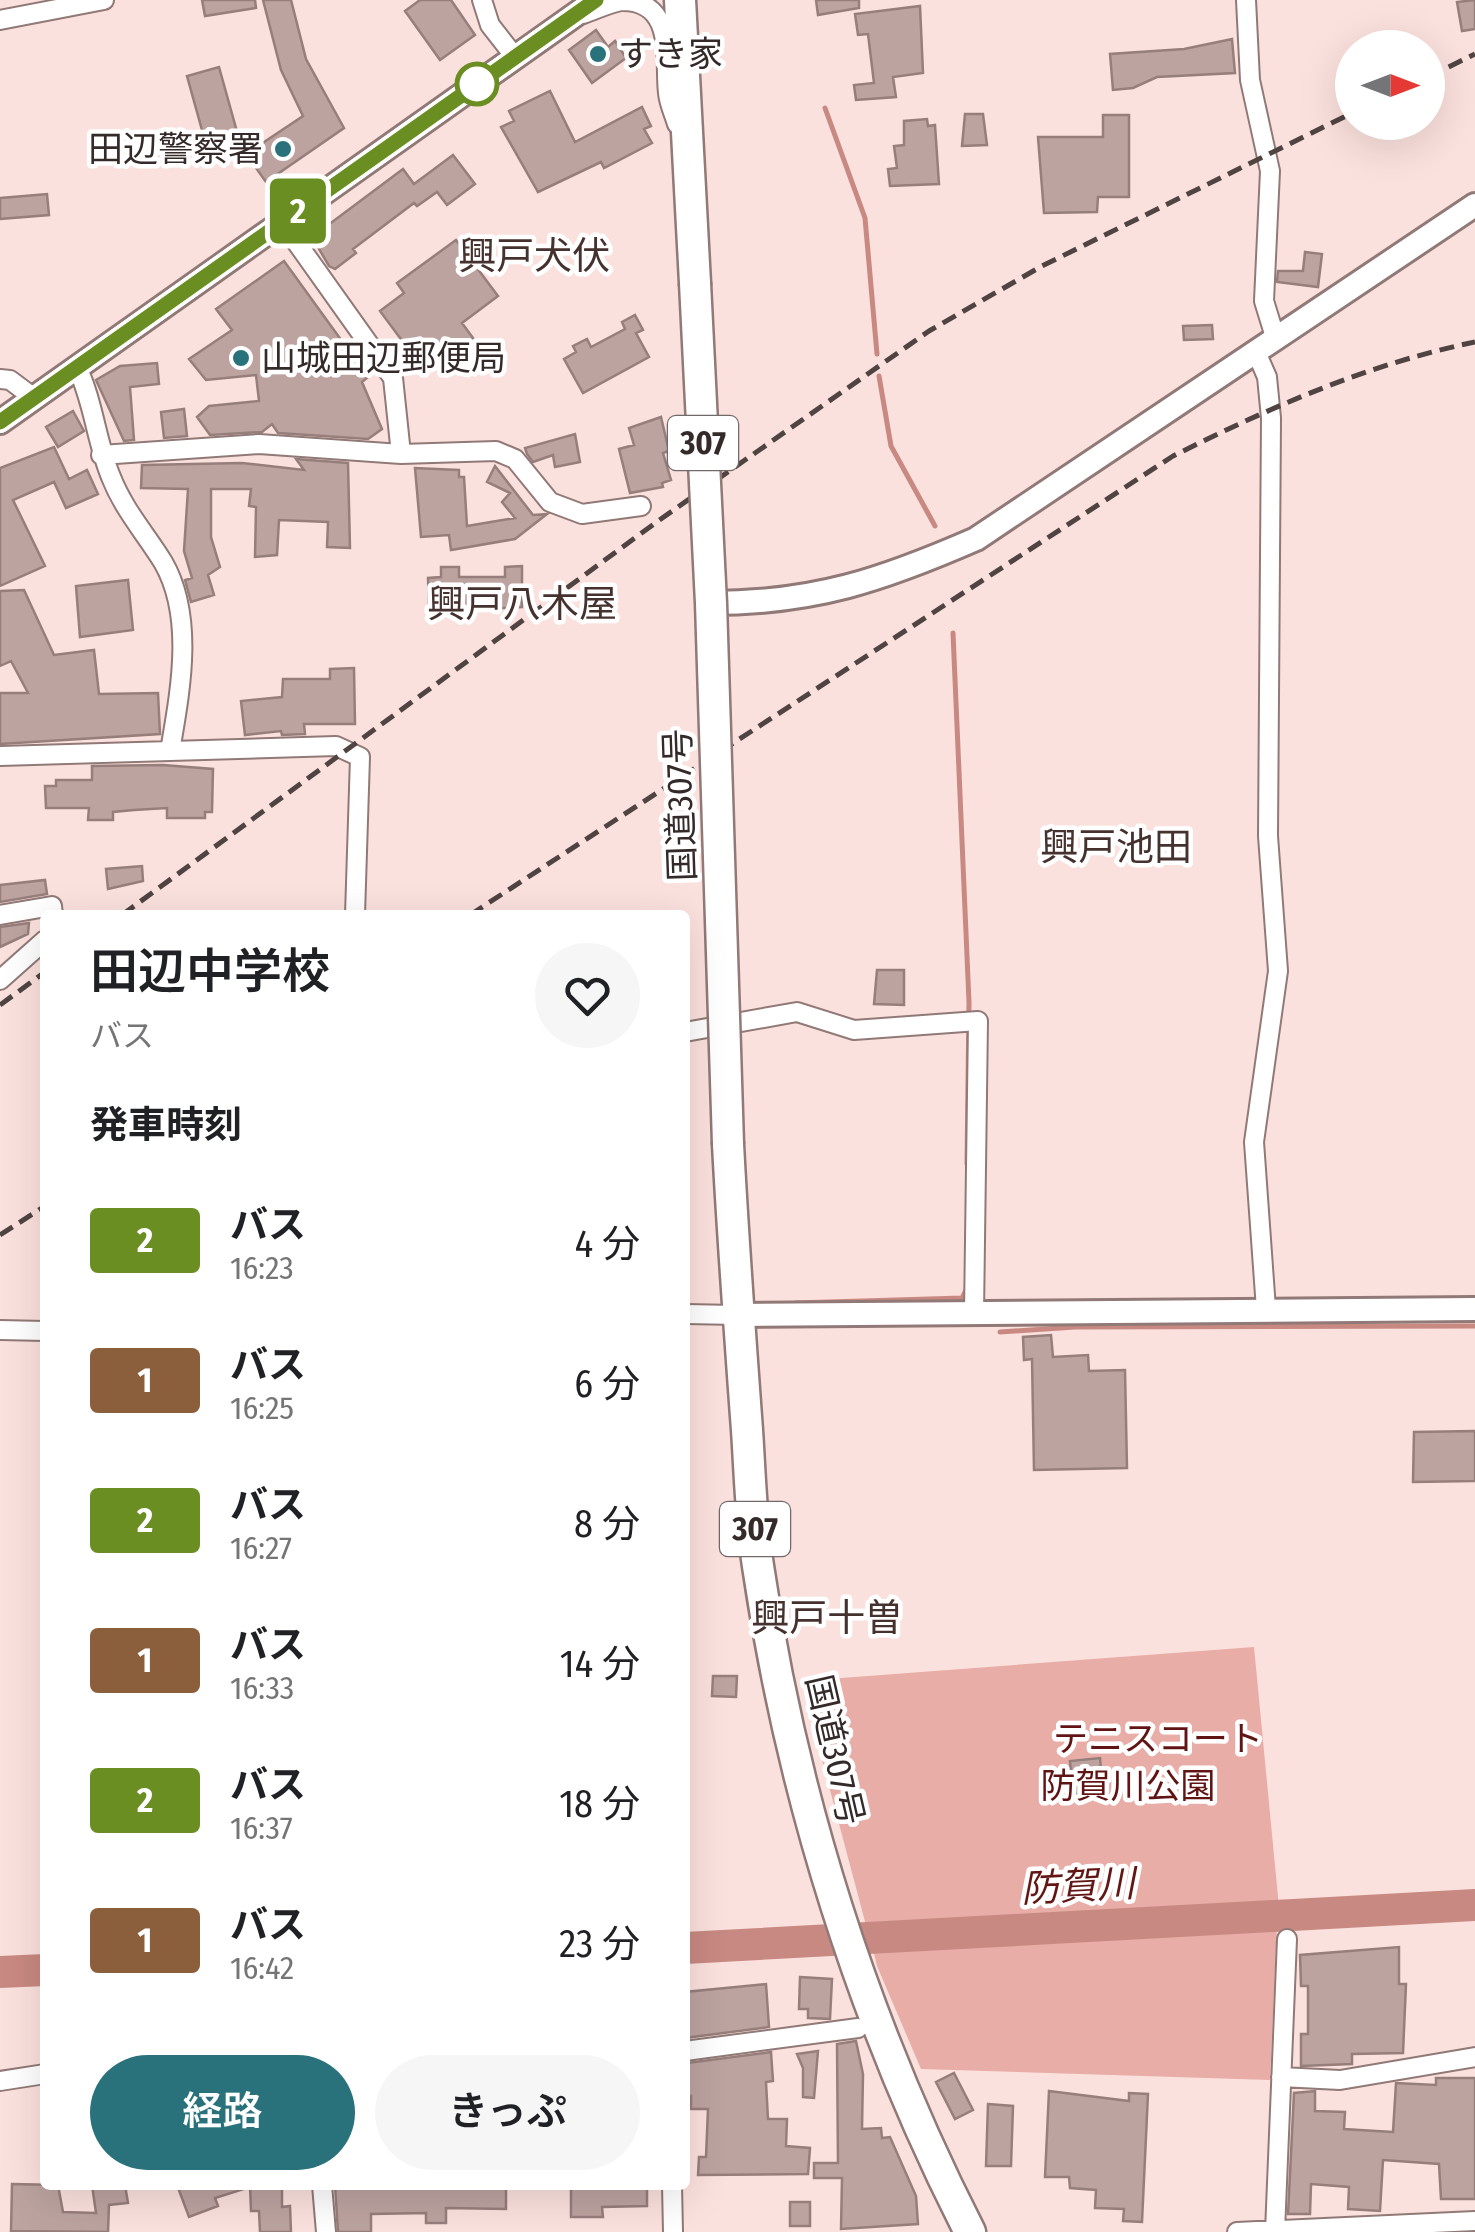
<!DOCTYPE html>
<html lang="ja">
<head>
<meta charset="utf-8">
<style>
  :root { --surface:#fff; --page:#f6f6f6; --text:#202124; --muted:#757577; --accent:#29727b }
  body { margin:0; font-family:"Fira Sans Condensed","Noto Sans JP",sans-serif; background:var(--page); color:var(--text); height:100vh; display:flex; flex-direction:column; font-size:38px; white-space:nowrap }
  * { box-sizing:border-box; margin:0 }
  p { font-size:32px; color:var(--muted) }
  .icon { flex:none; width:55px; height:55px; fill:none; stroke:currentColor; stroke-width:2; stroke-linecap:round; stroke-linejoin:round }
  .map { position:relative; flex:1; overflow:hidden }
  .sheet { position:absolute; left:40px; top:910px; width:650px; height:1280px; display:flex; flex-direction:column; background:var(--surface); border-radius:10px; box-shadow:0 10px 40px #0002 }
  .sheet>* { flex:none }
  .badge { padding:0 20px; border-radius:8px; font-size:35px; line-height:65px }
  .needle { width:65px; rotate:90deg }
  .controls { position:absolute; left:1335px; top:30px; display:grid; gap:20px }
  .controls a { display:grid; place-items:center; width:110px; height:110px; border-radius:50%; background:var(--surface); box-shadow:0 10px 40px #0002; font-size:50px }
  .map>.badge { position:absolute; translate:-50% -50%; box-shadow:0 0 0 5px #fff }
  h2 { padding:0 50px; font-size:38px; line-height:90px }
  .round { display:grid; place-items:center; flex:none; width:105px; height:105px; border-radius:52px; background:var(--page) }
  .headline { display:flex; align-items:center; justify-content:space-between; height:170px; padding:0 50px }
  h1 { font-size:48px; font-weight:600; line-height:75px }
  .button { display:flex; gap:20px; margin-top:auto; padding:20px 50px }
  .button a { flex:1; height:115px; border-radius:60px; background:var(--accent); color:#fff; font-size:40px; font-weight:600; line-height:115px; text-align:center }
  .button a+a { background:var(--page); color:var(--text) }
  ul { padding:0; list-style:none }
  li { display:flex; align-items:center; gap:30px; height:140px; padding:0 50px }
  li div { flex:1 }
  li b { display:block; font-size:38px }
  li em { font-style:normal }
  li .badge { min-width:110px; font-weight:700; text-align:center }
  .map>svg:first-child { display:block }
  .green { fill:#e8ada6 }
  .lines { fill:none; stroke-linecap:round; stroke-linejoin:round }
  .stream { stroke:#c88982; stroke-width:5 }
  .river { stroke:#c88982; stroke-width:32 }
  .building { fill:#bca3a0; stroke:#967e7b; stroke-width:2.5 }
  .minor-casing { stroke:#907976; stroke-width:22 }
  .tertiary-casing { stroke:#907976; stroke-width:28 }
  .trunk-casing { stroke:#907976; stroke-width:35 }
  .minor { stroke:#fff; stroke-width:18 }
  .tertiary { stroke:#fff; stroke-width:22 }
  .trunk { stroke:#fff; stroke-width:30 }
  .rail { stroke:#504442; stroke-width:5; stroke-dasharray:15 8; stroke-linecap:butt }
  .trunk-bridge-casing { stroke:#907976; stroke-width:35; stroke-linecap:butt }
  .trunk-bridge { stroke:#fff; stroke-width:30 }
  .line-casing { stroke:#fff; stroke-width:22 }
  .line { stroke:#6b8e23; stroke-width:15 }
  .poi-dot { fill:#29727b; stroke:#fff; stroke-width:4 }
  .stop-dot { fill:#fff; stroke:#6b8e23; stroke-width:5 }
  .labels { text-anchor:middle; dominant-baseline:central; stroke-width:9; stroke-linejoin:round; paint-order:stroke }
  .shield { fill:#fff; stroke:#716a69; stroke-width:2.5 }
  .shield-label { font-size:32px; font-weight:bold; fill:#342a29 }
  .poi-label { font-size:35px; fill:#342a29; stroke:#fff; text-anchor:start }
  .street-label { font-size:35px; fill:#342a29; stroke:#fff }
  .park-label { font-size:35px; fill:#601413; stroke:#fff }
  .neighbourhood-label { font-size:38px; fill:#45312e; stroke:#fff }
  .water-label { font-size:38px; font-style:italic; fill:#621715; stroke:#fff }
</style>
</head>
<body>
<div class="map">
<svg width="1475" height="2232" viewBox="0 0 1475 2232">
  <rect width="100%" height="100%" fill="#fbe1dd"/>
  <path class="green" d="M1254 1647 1279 1907 867 1929 801 1681Z
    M1277 1924 1270 2080 921 2069 877 1966 872 1945Z"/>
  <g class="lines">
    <path class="stream" d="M825 108 865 218 877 354
      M879 376 891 446 935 526
      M953 633 969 1002 967 1164
      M795 1303 962 1298 966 1290
      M1000 1332 1075 1327 1475 1326"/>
    <path class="river" d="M685 1948 1475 1905
      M0 1972 45 1970"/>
  </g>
  <path class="building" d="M202 0H255L256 8 205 16Z
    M263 0H291L306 59 344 128 266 182 246 154 303 116 281 70Z
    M420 0H451L475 35 440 60 405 11Z
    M816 0H859V8L818 15Z
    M1475 0V29L1462 31 1457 2Z
    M920 6 923 73 893 77 896 97 856 100 854 85 874 83 868 34 858 35 855 14Z
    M596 30 608 47 615 41 626 58 592 83 569 50Z
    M1232 39 1235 73 1157 77 1133 88 1113 90 1110 54 1184 49Z
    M219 67 239 139 207 148 187 76Z
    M550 91 575 142 642 107 651 126 644 129 652 143 604 168 601 162 538 192 501 127 514 121 509 111Z
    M965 114H983L987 145 962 146Z
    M1103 115H1129V197H1098L1097 212 1044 213 1038 137H1103Z
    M927 119 928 126 935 125 939 184 890 186 888 169 897 168 894 146 904 145V121Z
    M453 155 475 184 447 205 437 192 417 206 414 203 353 249 356 253 335 269 329 266 312 237 403 169 414 184Z
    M47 194 49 215 0 219V198Z
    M456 240 498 296 462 323 473 338 426 373 380 311 404 293 397 283Z
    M1305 252 1322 254 1318 287 1277 282 1278 271H1303Z
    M284 261 368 377 362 382 382 429 368 439 278 433 272 424 262 432 210 435 197 417 209 406 259 401 256 375 206 380 189 359 232 330 216 309Z
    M635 315 643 330 636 333 649 357 583 393 564 359 576 352 573 346 587 339 591 347 625 329 622 322Z
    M1212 325 1213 339 1184 340 1183 326Z
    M157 363 159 384 130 387 134 440 124 441 96 380 120 366Z
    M184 409 187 436 164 438 161 412Z
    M73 411 84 431 58 447 46 427Z
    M661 417 669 451 663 453 671 480 662 483 663 487 630 493 619 449 634 445 629 428Z
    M575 434 580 462 555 467 553 455 533 462 527 454 525 448Z
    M54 447 69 479 87 470 98 494 66 508 54 482 13 500 45 566 0 586V468Z
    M296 459 348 463 350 548 327 547 328 522 279 520 277 555 255 557 256 507 249 506 251 489H211V537L220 567 208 575 214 595 191 602 185 580 192 578 184 551 188 489 141 488 142 465 242 463 304 470Z
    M495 466 533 515 547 514 515 539 451 550 449 535 421 537 415 468 459 470V477H464L467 526 515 518 502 502 510 493 487 482Z
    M522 566V607L429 612 428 578 441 577V567H459V577H505V567Z
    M128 580 133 630 80 637 76 586Z
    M24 590 54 655 94 650 99 694 158 693 160 734 0 744V693H28L11 661 0 666V591Z
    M354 668 355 724H304L305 734 282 735 281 731 245 735 241 701 282 697 283 679H330V669Z
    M163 765 213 769 212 812H205V818H167V808L134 810 113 812V820H88L89 808H46L45 786H56V780H92V766Z
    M142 866 143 881 108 889 106 869Z
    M45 880 47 894 0 902V885Z
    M29 923 28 934 0 947V927Z
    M877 970H904V1005L874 1004Z
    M1051 1335 1053 1357 1088 1355 1089 1371 1125 1370 1127 1468 1034 1470 1032 1359 1024 1360 1023 1337Z
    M1475 1431V1481L1413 1482 1414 1432Z
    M713 1676H737L736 1697 712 1696Z
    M1100 1758 1103 1792 1073 1795 1070 1761Z
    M1399 1947V1984H1406L1403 2053 1352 2054V2064L1301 2066V2034H1308V1986H1301L1300 1955Z
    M800 1977 832 1979 830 2019 808 2018V2009H799Z
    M766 1984 769 2027 685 2038V1992Z
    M856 2041 863 2074 862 2129 881 2128 882 2138 890 2137 916 2196 918 2224 841 2229 842 2178H814V2163H838L837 2044Z
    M818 2051 814 2098 803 2097V2068L797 2054Z
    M771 2052 773 2081 766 2082 768 2119H787L786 2146 810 2148 808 2174 698 2175 699 2157H706L708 2109H691V2096H685L687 2063Z
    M954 2073 973 2110 955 2119 936 2082Z
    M1436 2078H1475V2199H1441L1439 2164 1383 2160 1380 2211 1348 2209 1349 2187 1311 2184 1310 2214H1288L1294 2093 1315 2091V2111L1345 2112 1344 2129 1393 2132 1396 2083 1436 2085Z
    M1049 2091 1129 2101V2093L1148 2094 1142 2222 1123 2221 1124 2209 1095 2208 1096 2190 1070 2188 1069 2177H1045Z
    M988 2104 1013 2106 1011 2166H986Z
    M12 2184 58 2185 63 2212 96 2213 92 2185H125L128 2203 109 2205 108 2232 11 2231Z
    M177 2185H246L247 2188 215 2198 218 2206 189 2217Z
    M250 2185H282V2207L290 2206 291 2232H260L259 2211H251Z
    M335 2185H506V2209L446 2208V2223H426V2213L371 2214V2232H338Z
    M571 2185H647V2206L602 2207 603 2217H571Z
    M790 2202H810V2226H790Z"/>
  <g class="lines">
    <g class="minor-casing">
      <path id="minor" d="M482 0 490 25 515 57
        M1246 0 1250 80 1270 171 1264 301 1276 340
        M583 14C595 10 609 3 621 1 677 0 664 62 668 93 669 104 674 114 677 124
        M0 20 104 0
        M282 222 393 378 401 454
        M1256 352 1267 377 1271 418 1268 836 1278 971 1254 1142 1266 1309
        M77 367C94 403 96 441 111 477 124 510 145 533 163 562 195 617 180 692 170 751
        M0 379 10 380 34 398
        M101 455 259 444 401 454 496 451 515 459 550 502 582 514 641 506
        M0 756 336 746 360 757 355 915
        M0 915 52 906 53 915
        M0 980 45 940
        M685 1032 797 1012 854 1030 978 1021 974 1314
        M685 1314 737 1315
        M0 1330 45 1331
        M685 2051 858 2028
        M1281 2077 1340 2080 1475 2057
        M0 2081 45 2074
        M322 2185 326 2232
        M672 2185 673 2232
        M1237 2232 1475 2221
        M1275 2232 1287 1939"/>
    </g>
    <g class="tertiary-casing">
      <path id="tertiary" d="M0 422 596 0
        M711 603C814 603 882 580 976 539L1475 205
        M737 1315 1475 1309"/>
    </g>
    <g class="trunk-casing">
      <path id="trunk" d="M680 0 695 283
        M728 1144C733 1240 740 1335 747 1430 750 1475 751 1521 758 1566 792 1797 864 2025 970 2232"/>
    </g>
    <use href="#minor" class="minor"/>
    <use href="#tertiary" class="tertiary"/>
    <use href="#trunk" class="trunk"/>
    <path class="rail" d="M1428 77 1475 54
      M122 915 658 521 929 331 1042 266 1352 113
      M470 915 1173 456C1271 407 1368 364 1475 342
      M0 1005 45 972
      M0 1235 45 1206"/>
    <g class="trunk-bridge-casing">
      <path id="trunk-bridge" d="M695 283 711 603 728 1144"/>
    </g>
    <use href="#trunk-bridge" class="trunk-bridge"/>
  </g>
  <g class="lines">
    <g class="line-casing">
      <path id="line" d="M0 422 596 0"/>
    </g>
    <use href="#line" class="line"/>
  </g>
  <g class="poi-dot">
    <circle cx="598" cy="54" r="10"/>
    <circle cx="283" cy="149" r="10"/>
    <circle cx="241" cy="358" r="10"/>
  </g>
  <circle class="stop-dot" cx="477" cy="84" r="20"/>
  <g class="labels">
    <g class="shield">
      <rect x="668" y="416" width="70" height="54" rx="8"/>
      <rect x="720" y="1502" width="70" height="54" rx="8"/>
    </g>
    <g class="shield-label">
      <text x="703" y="443">307</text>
      <text x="755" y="1529">307</text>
    </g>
    <g class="poi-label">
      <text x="618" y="54">すき家</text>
      <text x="263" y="149" text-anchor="end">田辺警察署</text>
      <text x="261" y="358">山城田辺郵便局</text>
    </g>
    <g class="street-label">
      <text transform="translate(680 805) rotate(-92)">国道307号</text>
      <text transform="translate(835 1750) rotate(77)">国道307号</text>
    </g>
    <g class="park-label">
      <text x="1158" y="1739">テニスコート</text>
      <text x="1128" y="1786">防賀川公園</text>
    </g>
    <g class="neighbourhood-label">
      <text x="534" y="256">興戸犬伏</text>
      <text x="522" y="604">興戸八木屋</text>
      <text x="1116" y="847">興戸池田</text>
      <text x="827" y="1618">興戸十曽</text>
    </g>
    <g class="water-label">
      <text transform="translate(1078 1886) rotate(-3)">防賀川</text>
    </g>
  </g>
</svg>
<div class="controls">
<a><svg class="needle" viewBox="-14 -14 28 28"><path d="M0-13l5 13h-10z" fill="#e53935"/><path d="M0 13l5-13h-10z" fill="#757577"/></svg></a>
</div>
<b class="badge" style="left:298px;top:211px;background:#6b8e23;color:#fff">2</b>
<section class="sheet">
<div class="headline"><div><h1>田辺中学校</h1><p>バス</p></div><a class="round"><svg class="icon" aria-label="heart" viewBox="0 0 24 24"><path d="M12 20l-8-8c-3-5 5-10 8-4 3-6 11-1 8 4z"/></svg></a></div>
<h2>発車時刻</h2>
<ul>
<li><span class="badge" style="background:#6b8e23;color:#fff">2</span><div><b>バス</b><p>16:23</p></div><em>4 分</em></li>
<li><span class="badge" style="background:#8b5e3c;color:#fff">1</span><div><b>バス</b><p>16:25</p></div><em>6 分</em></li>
<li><span class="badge" style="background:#6b8e23;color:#fff">2</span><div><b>バス</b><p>16:27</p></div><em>8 分</em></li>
<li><span class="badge" style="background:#8b5e3c;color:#fff">1</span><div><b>バス</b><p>16:33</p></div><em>14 分</em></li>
<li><span class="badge" style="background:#6b8e23;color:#fff">2</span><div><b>バス</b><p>16:37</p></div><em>18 分</em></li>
<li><span class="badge" style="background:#8b5e3c;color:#fff">1</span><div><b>バス</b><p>16:42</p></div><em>23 分</em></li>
</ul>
<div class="button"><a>経路</a><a>きっぷ</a></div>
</section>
</div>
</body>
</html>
